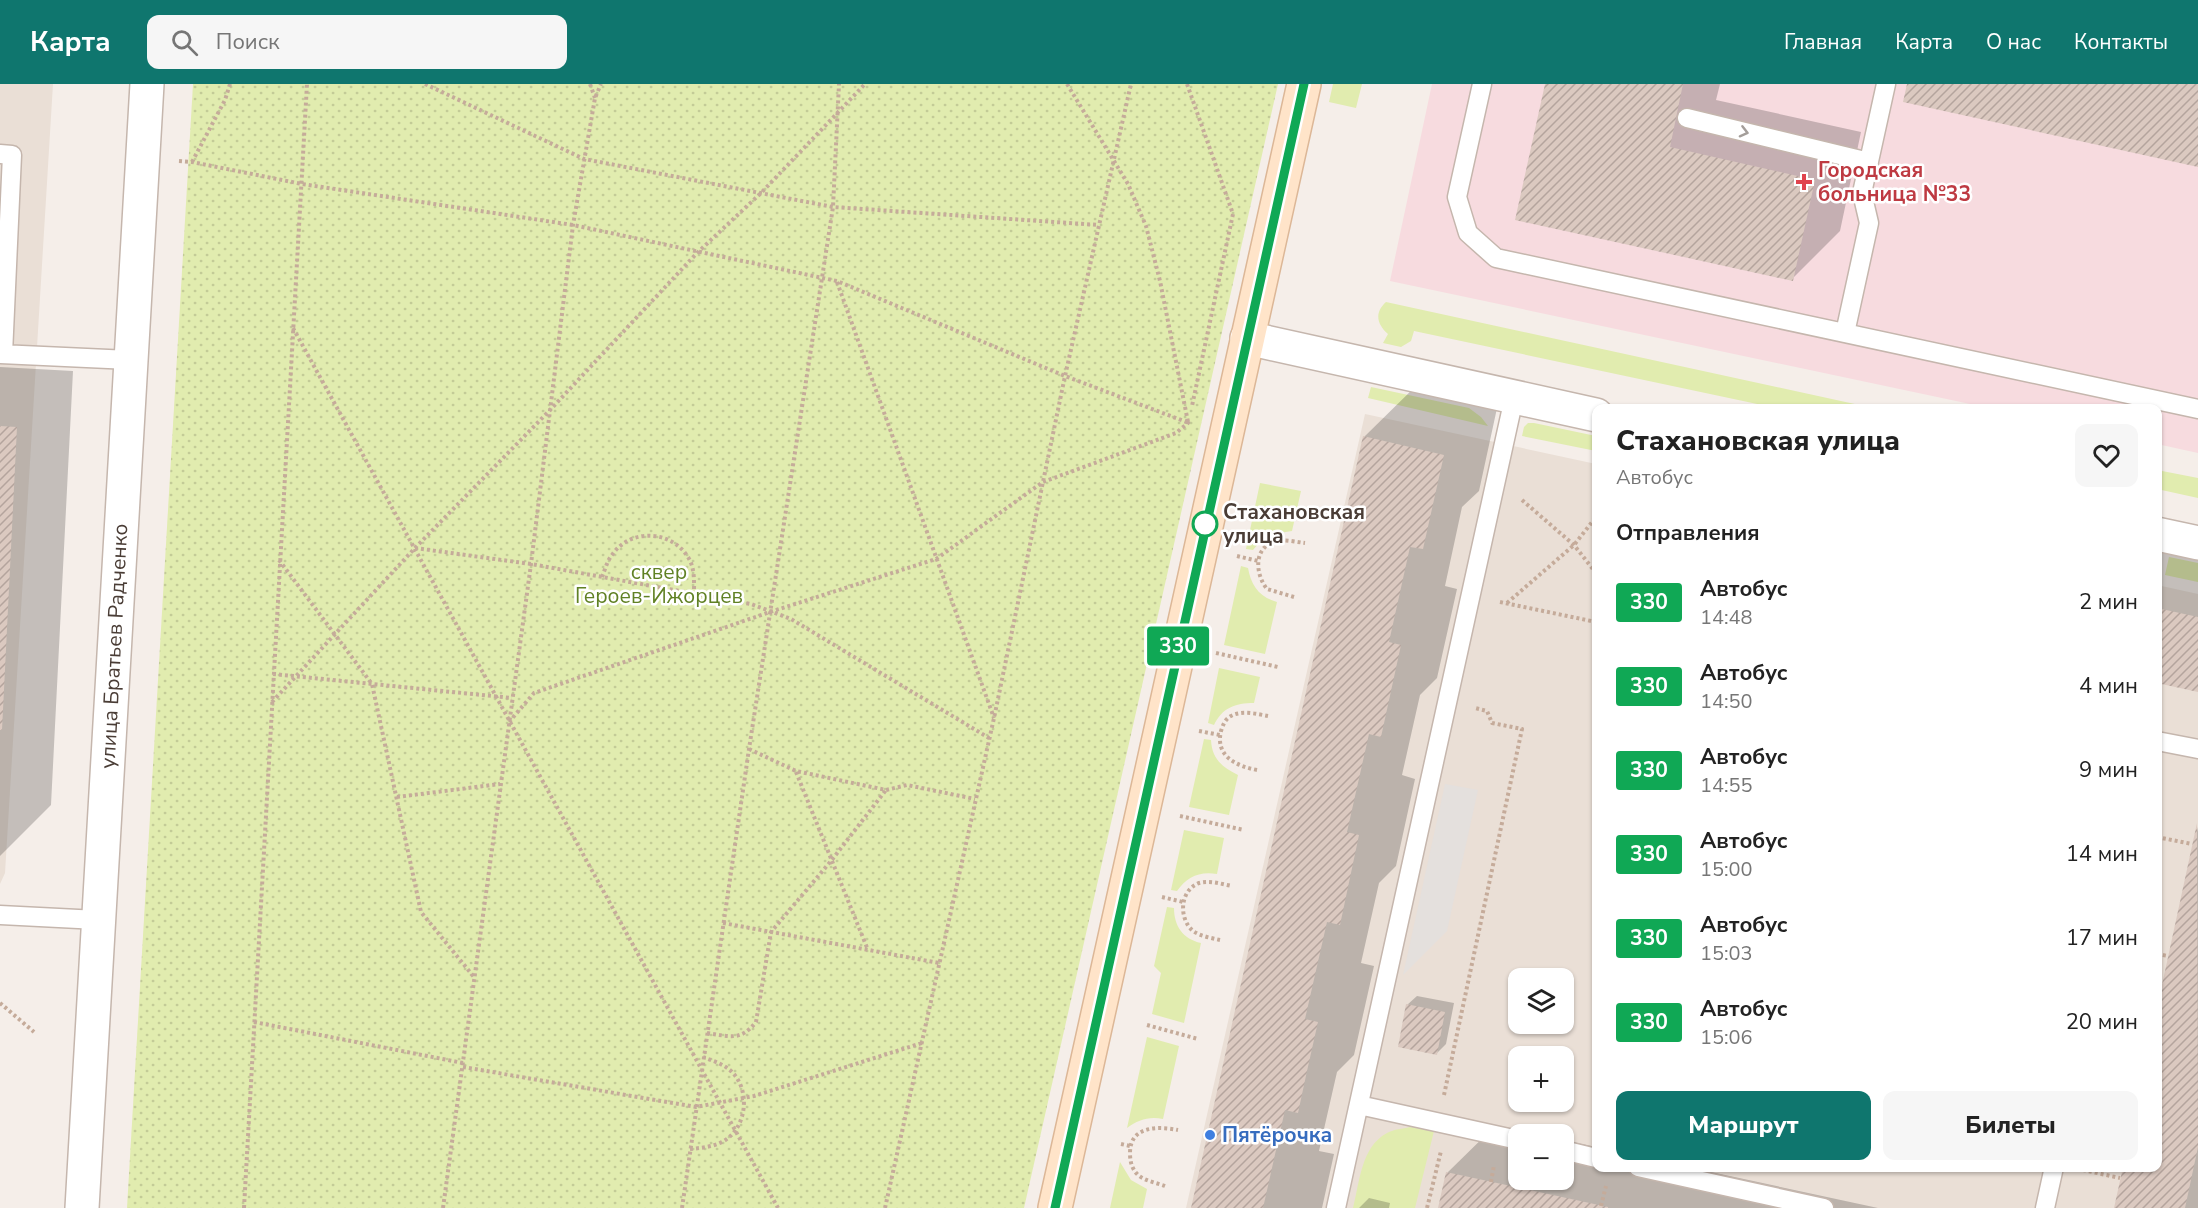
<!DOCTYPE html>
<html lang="ru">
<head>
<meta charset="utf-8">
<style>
  :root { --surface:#fff; --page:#f6f6f6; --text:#222; --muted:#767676; --accent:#0f766e }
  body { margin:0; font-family:"Nunito Sans",sans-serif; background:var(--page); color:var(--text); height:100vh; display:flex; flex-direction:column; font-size:22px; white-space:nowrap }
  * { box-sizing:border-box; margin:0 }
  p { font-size:20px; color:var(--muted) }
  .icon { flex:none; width:33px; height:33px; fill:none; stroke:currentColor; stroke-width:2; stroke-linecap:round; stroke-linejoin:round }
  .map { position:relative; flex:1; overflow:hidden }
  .side { position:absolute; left:1592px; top:320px; width:570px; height:768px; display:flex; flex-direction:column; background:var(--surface); border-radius:12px; box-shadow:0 2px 4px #0004 }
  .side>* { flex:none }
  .badge { padding:0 12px; border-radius:4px; font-size:21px; line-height:39px }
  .controls { position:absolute; left:1508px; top:884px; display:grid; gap:12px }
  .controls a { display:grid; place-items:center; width:66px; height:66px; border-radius:12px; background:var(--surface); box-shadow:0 2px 4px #0004; font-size:30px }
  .map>.badge { position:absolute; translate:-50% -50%; box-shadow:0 0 0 3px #fff }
  h2 { padding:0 24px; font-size:22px; line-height:54px }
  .round { display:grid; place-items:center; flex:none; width:63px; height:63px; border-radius:12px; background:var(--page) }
  .summary { display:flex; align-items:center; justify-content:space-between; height:102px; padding:0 24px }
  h1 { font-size:28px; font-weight:800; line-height:45px }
  .cta { display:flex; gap:12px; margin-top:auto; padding:12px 24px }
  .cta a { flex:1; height:69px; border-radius:12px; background:var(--accent); color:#fff; font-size:24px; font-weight:800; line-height:69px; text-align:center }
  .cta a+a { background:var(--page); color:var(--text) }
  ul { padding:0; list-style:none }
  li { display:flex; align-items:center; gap:18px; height:84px; padding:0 24px }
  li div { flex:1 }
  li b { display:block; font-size:22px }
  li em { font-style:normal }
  li .badge { min-width:66px; font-weight:700; text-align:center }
  header { display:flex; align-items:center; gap:36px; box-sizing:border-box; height:84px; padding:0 30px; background:var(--accent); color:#fff }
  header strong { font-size:28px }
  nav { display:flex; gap:33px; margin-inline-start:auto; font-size:21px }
  .search { width:420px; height:54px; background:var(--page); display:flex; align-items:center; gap:15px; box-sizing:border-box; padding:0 21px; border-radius:12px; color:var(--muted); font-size:22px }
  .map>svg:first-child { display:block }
  .residential { fill:#eadfd6; fill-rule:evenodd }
  .medical { fill:#f7dbdf }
  .green { fill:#e1ecaf }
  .park { fill:url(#park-dots) }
  .parking { fill:#e4e0dd }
  .shadow { fill:#0003 }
  .building { fill:url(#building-hatch) }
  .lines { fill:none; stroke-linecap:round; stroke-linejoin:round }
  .lane-casing { stroke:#c5b6ad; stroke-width:21 }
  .street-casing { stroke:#c5b6ad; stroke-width:36 }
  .secondary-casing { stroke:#dcb797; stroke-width:36 }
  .path { stroke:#c5ab9a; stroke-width:4; stroke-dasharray:3 3; stroke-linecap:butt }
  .lane { stroke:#fff; stroke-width:18 }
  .street { stroke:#fff; stroke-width:33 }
  .secondary { stroke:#ffe4c9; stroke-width:33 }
  .oneway { stroke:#a49e9a }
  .line-casing { stroke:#fff; stroke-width:14 }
  .line { stroke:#10a855; stroke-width:9 }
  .health-dot { fill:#e0444e; stroke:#fff; stroke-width:2 }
  .stop-dot { fill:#fff; stroke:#10a855; stroke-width:3 }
  .shop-dot { fill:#3f7fe0; stroke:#fff; stroke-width:2 }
  .labels { text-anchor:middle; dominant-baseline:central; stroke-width:5; stroke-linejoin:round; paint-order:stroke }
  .health-label { font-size:21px; font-weight:bold; fill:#be3a42; stroke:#fff; text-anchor:start }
  .stop-label { font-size:21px; font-weight:bold; fill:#4a3d36; stroke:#fff; text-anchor:start }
  .park-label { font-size:21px; fill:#608124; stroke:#fff }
  .street-label { font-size:21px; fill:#4a3d36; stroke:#fff }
  .shop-label { font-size:21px; font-weight:bold; fill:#366cbe; stroke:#fff; text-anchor:start }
</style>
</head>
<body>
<header>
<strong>Карта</strong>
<div class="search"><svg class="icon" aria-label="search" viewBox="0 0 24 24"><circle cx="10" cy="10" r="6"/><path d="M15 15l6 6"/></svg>Поиск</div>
<nav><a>Главная</a><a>Карта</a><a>О нас</a><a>Контакты</a></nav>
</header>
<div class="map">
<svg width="2198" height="1124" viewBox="0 0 2198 1124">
  <defs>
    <pattern id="park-dots" width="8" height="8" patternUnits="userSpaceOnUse" patternTransform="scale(1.5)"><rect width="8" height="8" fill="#e1ecaf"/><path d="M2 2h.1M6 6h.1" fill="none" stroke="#c3cb97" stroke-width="1.8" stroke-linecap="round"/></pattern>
    <pattern id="building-hatch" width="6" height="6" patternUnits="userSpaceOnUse" patternTransform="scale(1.5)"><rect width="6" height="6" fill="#dbc9c0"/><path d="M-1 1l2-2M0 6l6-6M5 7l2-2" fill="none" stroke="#b4a49d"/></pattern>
  </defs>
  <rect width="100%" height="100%" fill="#f5eee9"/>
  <path class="residential" d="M0 0H53L5 789 0 800Z
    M1365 330 1596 380V1083H2157V501L2198 510V1124H1186ZM1518 894H1563V939H1518ZM1518 972H1563V1017H1518ZM1518 1050H1563V1095H1518Z"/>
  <path class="medical" d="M1432 0H2198V369L2157 360V324H1989L1390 197Z"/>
  <path class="green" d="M1333 0H1362L1356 24 1329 18Z
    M1386 218 1873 324H1776L1414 247 1411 257 1401 263 1383 259 1388 250C1377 240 1374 229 1386 218Z
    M1371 303 1469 324 1481 333 1488 342 1368 314Z
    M1528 339H1534L1596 352V367L1522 352 1524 343Z
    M2157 386 2198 394V414L2157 405Z
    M1260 399 1301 407 1292 447 1266 451 1253 466 1246 465Z
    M2169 473 2198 479V498L2165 491Z
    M1241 482 1248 484C1251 501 1259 513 1277 518L1265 570 1224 561Z
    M1219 584 1260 593 1254 619C1235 619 1222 624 1214 641L1208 639Z
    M1204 655 1211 656C1212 675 1222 683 1238 691L1229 731 1189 723Z
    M1184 746 1224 754 1217 790C1199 787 1187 793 1177 807L1171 806Z
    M1167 823 1174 824C1174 842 1183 855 1201 859L1184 939 1152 930 1161 889 1154 882Z
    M1147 953 1179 962 1163 1035C1149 1032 1138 1036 1127 1044Z
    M1410 1043 1434 1047 1415 1124H1353C1360 1097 1361 1063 1387 1049 1394 1045 1403 1045 1410 1043Z
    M1120 1078 1131 1096 1147 1105 1143 1124H1110Z"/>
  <path class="park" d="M193 0H1278L1024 1124H127Z"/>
  <path class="parking" d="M1445 700 1478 706 1447 847 1403 891Z"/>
  <path class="shadow" d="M1546 0H1720L1716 16 1861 48 1840 147 1792 195Z
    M0 283 73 287 51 721 0 772Z
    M1421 297 1499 315 1479 407 1462 423 1445 502 1457 505 1437 594 1420 611 1402 691 1415 695 1396 782 1379 799 1361 879 1374 882 1354 971 1337 988 1319 1067 1334 1070 1322 1124H1193L1364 353Z
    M2157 467 2198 476V606L2157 597Z
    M2198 743V1124H2115L2124 1083H2157V931Z
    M1417 912 1454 919 1446 960 1437 969 1407 921Z
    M1495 1042 1534 1050H1518V1095H1563V1056L1596 1063V1083H1688L1878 1124H1440L1447 1089Z
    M1369 1114 1390 1119 1389 1124H1359Z"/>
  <path class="building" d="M1545 0H1683L1670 63 1815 96 1793 197 1515 136Z
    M1907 0H2198V83L1903 18Z
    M0 342 17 343 2 646H0Z
    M1363 352 1444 371 1423 465 1410 463 1389 558 1401 561 1381 653 1369 650 1347 748 1359 751 1340 841 1327 838 1305 935 1318 938 1307 987 1298 1029 1285 1026 1263 1124H1191Z
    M2157 524 2198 533V608L2157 599Z
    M2197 739 2198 1063 2185 1124H2114L2123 1083H2157V924Z
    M1406 920 1445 928 1437 971 1398 963Z
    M1446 1088 1608 1123V1124H1438Z"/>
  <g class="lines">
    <g class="lane-casing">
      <path id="lane" d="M1482 0 1457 113 1468 149 1496 174 2198 325
        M1687 34 1869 78
        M0 70 12 71 3 270
        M1845 249 1869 139 1862 109 1886 0
        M0 270 130 276
        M2157 657 2198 665
        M0 831 98 836
        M1359 1021 1518 1056
        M1563 1066 1596 1074
        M1638 1083 1824 1124
        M1336 1124 1514 314
        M2045 1124 2054 1083"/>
    </g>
    <g class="street-casing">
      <path id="street" d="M1247 254 1596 331
        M2157 450 2198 459
        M82 1124 147 0"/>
    </g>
    <g class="secondary-casing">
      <path id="secondary" d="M1055 1124 1304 0"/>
    </g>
    <path class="path" d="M425 0 584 75 833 123 1099 141
      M590 0 595 14
      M1067 0 1128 100 1146 142 1160 197 1188 338
      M1187 0 1233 130 1192 322
      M179 77 192 78 302 100 573 141 837 197 1065 292 1189 339
      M192 78 225 16 230 0
      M837 198 994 634
      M293 244 778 1124
      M1522 416 1574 461 1596 489
      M415 464 531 480 751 520 791 535 989 654
      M1237 472 1258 477
      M279 476 372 600 421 828 474 893
      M602 493C605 486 607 477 612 471 630 444 671 446 688 473 695 484 694 497 694 510
      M2157 503 2158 497
      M1294 513 1267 505C1255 490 1253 463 1276 457 1285 455 1296 458 1305 459
      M1500 518 1596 538
      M1507 519 1574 461 1596 433
      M1216 569 1278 583
      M273 590 512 614
      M272 618 415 464 551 325 697 169 761 109 865 0
      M509 638 534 609 770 528 936 475 1043 398 1176 349 1188 339 1189 335
      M1199 647 1220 651
      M749 665 796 687 886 706 907 701 975 715
      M1257 686C1236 682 1215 672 1221 647 1223 641 1225 635 1231 632 1242 626 1257 630 1268 632
      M796 688 868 866
      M397 713 500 700
      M1180 732 1244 746
      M2157 753 2192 760
      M1162 813 1183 818
      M723 839 939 879
      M1220 856C1211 854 1200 852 1193 847 1178 834 1180 806 1199 799 1210 796 1221 800 1232 802
      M2157 870 2168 872
      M0 919 34 948
      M254 938 463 979
      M1147 941 1198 955
      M707 949C729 952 740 958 756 938L771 848 831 777 886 706
      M463 983 696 1023 754 1012 922 959
      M1444 1011 1522 645 1492 639 1487 627 1475 624
      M1121 1060 1130 1062
      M690 1065C701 1064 712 1063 722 1058 747 1045 751 1007 732 988 724 980 713 977 703 973
      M2083 1086 2120 1094
      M1491 1098 1494 1081
      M1165 1102C1157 1099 1145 1097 1138 1091 1132 1085 1130 1078 1130 1069 1130 1042 1157 1042 1178 1046
      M1601 1122 1606 1102
      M244 1124 307 0
      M443 1124 531 480 573 141 595 14 601 0
      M682 1124 749 665 833 123 839 0
      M885 1124 994 634 1065 292 1131 0
      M1427 1124 1441 1067"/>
    <use href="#lane" class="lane"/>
    <use href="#street" class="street"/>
    <use href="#secondary" class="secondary"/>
  </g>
  <defs><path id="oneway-chevron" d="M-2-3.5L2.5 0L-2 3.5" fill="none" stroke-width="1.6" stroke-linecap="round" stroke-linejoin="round" transform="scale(1.5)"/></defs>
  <use class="oneway" href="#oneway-chevron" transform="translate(1744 48) rotate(14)"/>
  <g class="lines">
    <g class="line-casing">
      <path id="line" d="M1055 1124 1304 0"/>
    </g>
    <use href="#line" class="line"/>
  </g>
  <path class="health-dot" d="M1801 89h6v6h6v6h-6v6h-6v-6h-6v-6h6z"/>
  <circle class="stop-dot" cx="1205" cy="440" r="12"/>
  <circle class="shop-dot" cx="1210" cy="1051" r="6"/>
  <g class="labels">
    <g class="health-label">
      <text x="1818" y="86">Городская<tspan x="1818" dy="24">больница №33</tspan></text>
    </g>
    <g class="stop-label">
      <text x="1223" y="428">Стахановская<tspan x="1223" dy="24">улица</tspan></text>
    </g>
    <g class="park-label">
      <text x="659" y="488">сквер<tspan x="659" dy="24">Героев-Ижорцев</tspan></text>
    </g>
    <g class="street-label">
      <text transform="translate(114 562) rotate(-87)">улица Братьев Радченко</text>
    </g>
    <g class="shop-label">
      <text x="1222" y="1051">Пятёрочка</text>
    </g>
  </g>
</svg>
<div class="controls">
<a><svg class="icon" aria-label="layers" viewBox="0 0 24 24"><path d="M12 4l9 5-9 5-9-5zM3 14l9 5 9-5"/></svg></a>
<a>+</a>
<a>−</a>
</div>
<b class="badge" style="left:1178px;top:562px;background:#10a855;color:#fff">330</b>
<section class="side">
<div class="summary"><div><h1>Стахановская улица</h1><p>Автобус</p></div><a class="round"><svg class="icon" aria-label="heart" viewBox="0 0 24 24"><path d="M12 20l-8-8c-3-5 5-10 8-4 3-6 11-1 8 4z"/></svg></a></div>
<h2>Отправления</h2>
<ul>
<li><span class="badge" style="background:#10a855;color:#fff">330</span><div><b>Автобус</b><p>14:48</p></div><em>2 мин</em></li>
<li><span class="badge" style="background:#10a855;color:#fff">330</span><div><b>Автобус</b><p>14:50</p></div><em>4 мин</em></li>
<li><span class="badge" style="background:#10a855;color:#fff">330</span><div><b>Автобус</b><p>14:55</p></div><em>9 мин</em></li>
<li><span class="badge" style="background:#10a855;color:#fff">330</span><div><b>Автобус</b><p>15:00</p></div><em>14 мин</em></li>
<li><span class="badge" style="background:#10a855;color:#fff">330</span><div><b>Автобус</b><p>15:03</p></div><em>17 мин</em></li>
<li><span class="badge" style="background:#10a855;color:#fff">330</span><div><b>Автобус</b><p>15:06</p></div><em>20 мин</em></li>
</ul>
<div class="cta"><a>Маршрут</a><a>Билеты</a></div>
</section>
</div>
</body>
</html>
